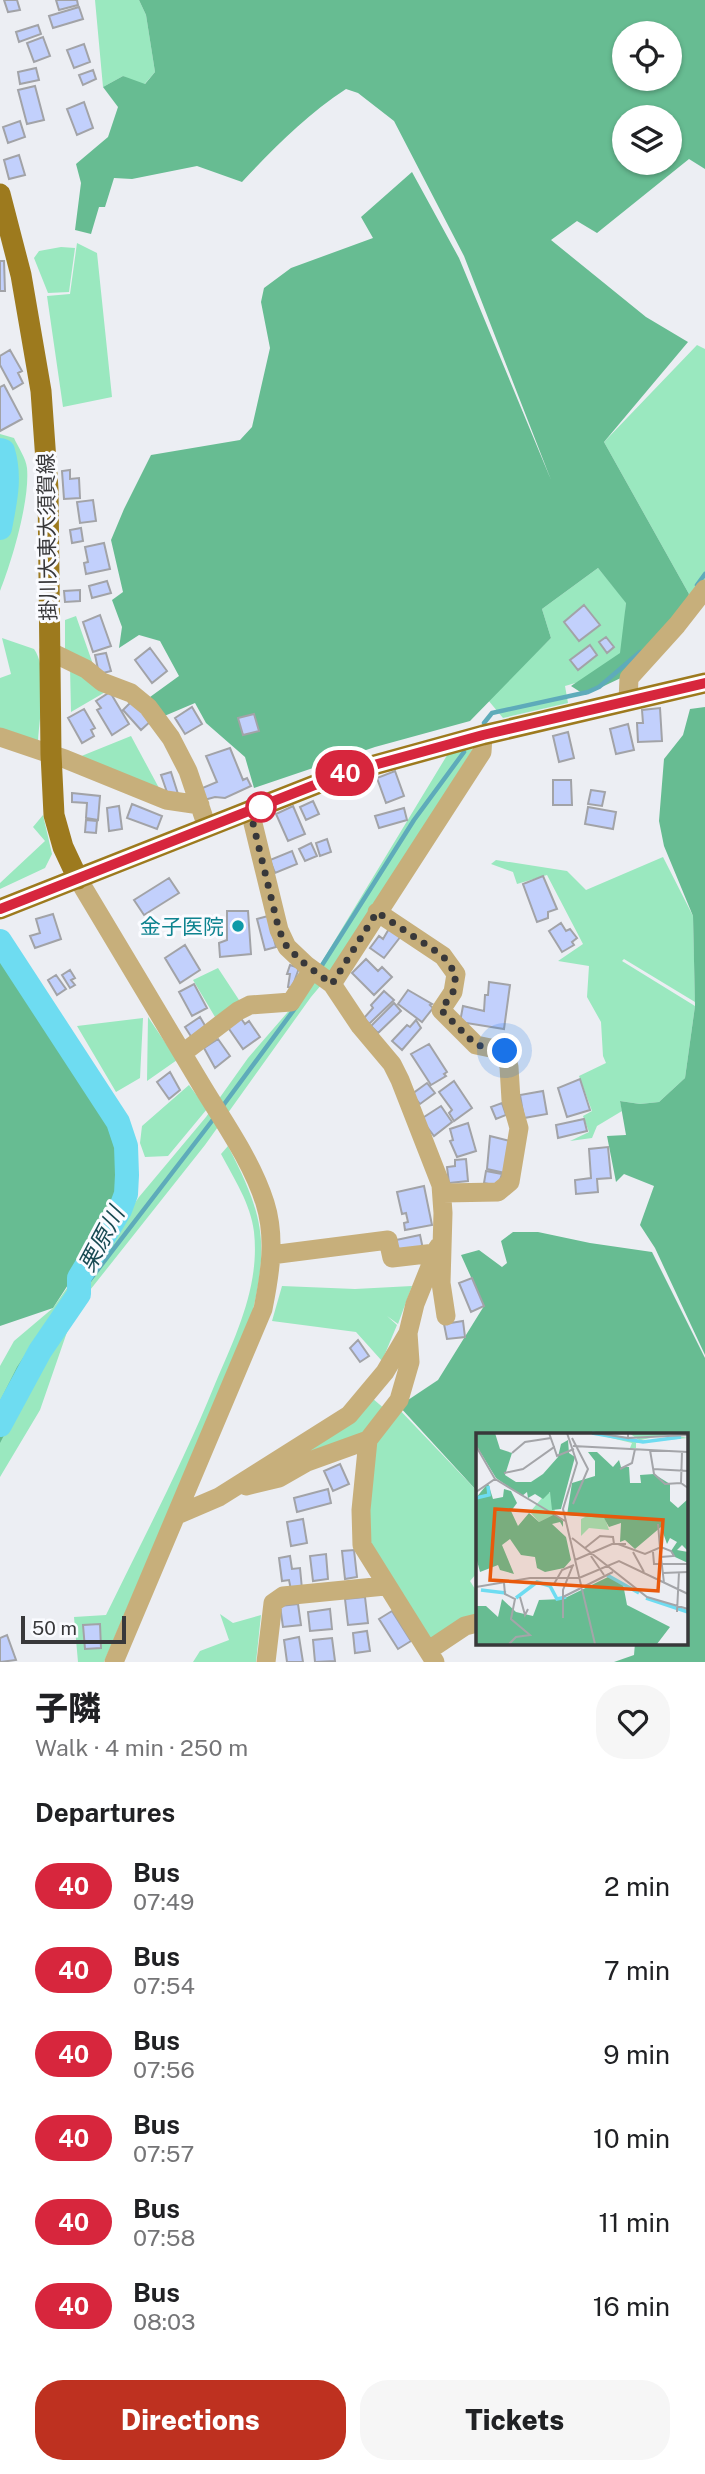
<!DOCTYPE html>
<html lang="en">
<head>
<meta charset="utf-8">
<style>
  :root { --surface:#fff; --page:#f6f6f6; --text:#202124; --muted:#757577; --accent:#be3120 }
  body { margin:0; font-family:"Public Sans","Noto Sans JP",sans-serif; background:var(--page); color:var(--text); height:100vh; display:flex; flex-direction:column; font-size:26px; white-space:nowrap }
  * { box-sizing:border-box; margin:0 }
  p { font-size:23px; color:var(--muted) }
  .icon { flex:none; width:38px; height:38px; fill:none; stroke:currentColor; stroke-width:2; stroke-linecap:round; stroke-linejoin:round }
  .map { position:relative; height:1662px; overflow:hidden }
  .details { display:flex; flex-direction:column; background:var(--surface); flex:1 }
  .details>* { flex:none }
  .badge { padding:0 14px; border-radius:23px; font-size:24px; line-height:46px }
  .controls { position:absolute; left:612px; top:21px; display:grid; gap:14px }
  .controls a { display:grid; place-items:center; width:70px; height:70px; border-radius:50%; background:var(--surface); box-shadow:0 2px 5px #0004; font-size:35px }
  .scale { position:absolute; left:21px; bottom:18px; width:105px; box-sizing:border-box; padding-left:7px; border:4px solid #38383a; border-top:0; font-size:19px; line-height:24px; white-space:nowrap; color:#38383a; -webkit-text-stroke:5px #fafbff; paint-order:stroke }
  .you { position:absolute; width:35px; height:35px; margin:-18px; border:5px solid #fff; border-radius:50%; background:#1a73e8; box-shadow:0 0 0 10px #1a73e833 }
  .map>.badge { position:absolute; translate:-50% -50%; box-shadow:0 0 0 4px #fff }
  h2 { padding:0 35px; font-size:26px; line-height:63px }
  .round { display:grid; place-items:center; flex:none; width:74px; height:74px; border-radius:28px; background:var(--page) }
  .headline { display:flex; align-items:center; justify-content:space-between; height:119px; padding:0 35px }
  h1 { font-size:33px; font-weight:800; line-height:52px }
  .primary-button { display:flex; gap:14px; margin-top:auto; padding:14px 35px }
  .primary-button a { flex:1; height:80px; border-radius:28px; background:var(--accent); color:#fff; font-size:28px; font-weight:800; line-height:80px; text-align:center }
  .primary-button a+a { background:var(--page); color:var(--text) }
  ul { padding:0; list-style:none }
  li { display:flex; align-items:center; gap:21px; height:84px; padding:0 35px }
  li div { flex:1 }
  li b { display:block; font-size:26px }
  li em { font-style:normal }
  li .badge { min-width:77px; font-weight:700; text-align:center }
  .map>svg:first-child { display:block }
  .green { fill:#9ae8bf }
  .forest { fill:#67bc92; fill-rule:evenodd }
  .lines { fill:none; stroke-linecap:round; stroke-linejoin:round }
  .stream { stroke:#5eabba; stroke-width:4.5 }
  .river { stroke:#6edcf1; stroke-width:24 }
  .building { fill:#c2d0fc; stroke:#a2a3a7; stroke-width:2 }
  .minor { stroke:#c7af7b; stroke-width:19 }
  .major { stroke:#9d7a1e; stroke-width:21 }
  .line-casing { stroke:#fff; stroke-width:16 }
  .line { stroke:#d7263d; stroke-width:10 }
  .walk { stroke:#38383a; stroke-width:7; stroke-dasharray:0 12.6 }
  .stop-dot { fill:#fff; stroke:#d7263d; stroke-width:3.5 }
  .culture-dot { fill:#0f9aa8; stroke:#fafbff; stroke-width:2.5 }
  .labels { text-anchor:middle; dominant-baseline:central; stroke-width:6; stroke-linejoin:round; paint-order:stroke }
  .street-label { font-size:21px; fill:#38383a; stroke:#fafbff }
  .culture-label { font-size:21px; fill:#0d838f; stroke:#fafbff; text-anchor:end }
  .water-label { font-size:23px; font-style:italic; fill:#184a53; stroke:#fafbff }
  .inset-river { fill:none; stroke:#6edcf1; stroke-width:3.5 }
  .inset-road { fill:none; stroke:#a4a5a9; stroke-width:2 }
  .view { fill:#e8590c; fill-opacity:0.15; stroke:#e8590c; stroke-width:3.5 }
  .inset-edge { fill:none; stroke:#38383a; stroke-width:3.5 }
</style>
</head>
<body>
<div class="map">
<svg width="705" height="1662" viewBox="0 0 705 1662">
  <rect width="100%" height="100%" fill="#eceef3"/>
  <path class="green" d="M95 0H139L146 15 155 72 142 87 123 76 103 87Z
    M77 243 97 253 112 397 63 407 47 296 70 294Z
    M61 247 75 248 69 292 48 293 34 258 39 251Z
    M697 345 705 349V589L689 594 604 442Z
    M0 434 14 438C18 447 26 458 27 468 30 500 12 561 0 591Z
    M598 568 626 602 623 653 579 682 565 686 568 703 503 718 488 700 551 638 542 609Z
    M76 616 95 670 65 654V620Z
    M2 638 34 649C49 670 39 717 38 742L0 728V678L11 674Z
    M70 667 107 691 71 712Z
    M131 736 159 788 79 757Z
    M473 749 333 971 311 997 205 1145 75 1309 40 1410 0 1477V1366L14 1341 53 1308 93 1251 120 1225 139 1197 206 1117 248 1058 293 1006 315 973 449 752Z
    M43 815 52 854 45 868 0 889V883L45 841 33 827Z
    M663 857 693 916 695 1002 624 959 622 961 695 1006 685 1078 659 1102 640 1104 620 1101 622 1111 597 1126 592 1138 570 1141 589 1132 583 1116 592 1111 579 1076 606 1063 603 1056 601 1022 587 997 589 966 558 961 583 944 547 875 517 884 513 872 491 864 496 860 567 871 586 890Z
    M218 968 241 1003 218 1022 193 980Z
    M148 1017 177 1060 147 1081Z
    M143 1018 140 1078 116 1092 77 1026Z
    M189 1085 207 1109 168 1156 145 1157 140 1143 142 1126Z
    M228 1146C263 1214 270 1242 251 1318L104 1662H78L74 1617 106 1615C143 1539 183 1463 215 1384 236 1335 260 1286 254 1232 251 1204 233 1177 221 1154Z
    M282 1286 355 1289 412 1286 398 1324 387 1316 397 1325 382 1361 356 1332 272 1321Z
    M372 1398 386 1410 368 1436 324 1452 292 1454Z
    M395 1405 477 1491V1573L470 1581 477 1592V1623L433 1646 385 1586 364 1524 368 1440Z
    M220 1614 233 1623 261 1615 256 1662H193L200 1651 229 1640Z"/>
  <path class="forest" d="M139 0H705V169L689 159 597 233 577 221 551 240 646 317 688 342 604 442 689 594 681 622 625 676 585 695 571 686 620 653 626 603 598 568 542 609 551 638 470 721 375 747 254 788 245 757 206 723 195 703 162 717 150 697 179 676 160 641 139 635 119 648 122 627 112 600 123 592 111 540 124 509 151 455 240 440 252 427 270 348 261 302 264 288 291 268 373 238 361 217 412 172 459 258 551 480 464 256 394 121 358 93 346 89C306 115 274 148 242 182L197 166 132 179 114 178 105 207H99L91 234 75 230 81 183 76 164 108 137 118 107 103 87 123 76 145 84 155 72 146 15ZM625 33H670V79H625ZM625 117H670V163H625Z
    M705 707V1355L655 1248 640 1225 654 1186 624 1174 616 1182 607 1136 626 1135 620 1101 640 1104 659 1102 685 1078 695 1006 693 916 664 846 659 821 664 759 683 735 690 709Z
    M0 945 34 1003 53 1042 84 1082 109 1124 122 1150 123 1175 121 1193 88 1254 53 1308 0 1326Z
    M513 1232H538L590 1243 652 1252 705 1358V1662H614L634 1655 635 1643H686V1434H477V1491L399 1406 438 1380 484 1306 461 1255 479 1250 502 1267 507 1263 501 1241Z
    M61 1325 0 1443V1401L17 1367 41 1331Z"/>
  <g class="lines">
    <path class="stream" d="M697 585 705 574
      M484 723 492 713 588 692 599 687 640 652
      M319 970 414 820 464 752
      M222 1107 296 1007
      M79 1294 215 1117"/>
    <path class="river" d="M0 450 3 451C11 477 5 502 0 528
      M0 941 118 1122 126 1146 127 1175 126 1194 120 1210 79 1278V1294L40 1351 0 1425"/>
  </g>
  <path class="building" d="M4 0H17L20 10 8 12Z
    M56 0H77L78 5 59 10Z
    M79 7 83 19 53 28 49 16Z
    M38 25 41 34 19 42 16 32Z
    M43 37 50 56 34 62 27 43Z
    M84 44 90 62 74 68 67 50Z
    M36 68 39 80 20 84 18 72Z
    M93 70 96 79 83 85 79 75Z
    M35 86 44 120 27 124 18 90Z
    M84 102 93 128 77 135 67 109Z
    M20 121 25 137 8 143 3 127Z
    M19 155 25 175 9 179 4 160Z
    M0 261H4L5 291H0Z
    M10 350 22 371 18 373 23 383 13 389 0 365V356Z
    M4 385 22 419 0 431V387Z
    M70 470V479L79 478 80 498 64 499 62 471Z
    M93 500 96 521 80 523 77 502Z
    M81 528 83 541 72 543 70 530Z
    M104 543 110 569 86 574 84 563 88 562 85 547Z
    M107 581 111 593 92 598 89 586Z
    M80 590V601L65 602 64 591Z
    M584 605 600 625 579 641 564 622Z
    M100 615 111 646 93 652 83 622Z
    M606 637 614 647 607 653 599 642Z
    M590 645 597 655 578 670 570 660Z
    M150 648 167 671 152 683 135 660Z
    M106 653 111 671 99 674 95 655Z
    M110 692 129 724 112 735 97 710 101 708 96 701Z
    M134 699 152 720 141 730 123 710Z
    M192 707 202 724 185 734 175 718Z
    M660 708 662 741 638 742 637 723H643L642 710Z
    M84 709 95 728 91 730 94 736 82 743 68 718Z
    M254 714 259 731 243 735 238 718Z
    M628 724 634 750 616 754 610 729Z
    M568 732 574 758 559 762 553 736Z
    M230 748 243 780 247 778 251 786 225 798 215 797 204 800 200 789 217 782 206 756Z
    M395 771 404 796 386 803 377 778Z
    M171 772 178 794 169 798 161 775Z
    M553 780H571L572 805H553Z
    M591 790 605 792 602 806 588 804Z
    M72 793 100 796 98 820 86 818 87 803 72 802Z
    M313 801 319 814 306 820 300 807Z
    M132 804 162 816 157 829 127 818Z
    M119 806 122 829 109 831 107 808Z
    M293 806 305 834 288 841 276 814Z
    M588 807 616 812 613 829 585 824Z
    M404 808 407 820 379 828 375 816Z
    M86 820 97 821 96 833 85 832Z
    M327 839 331 852 320 856 316 843Z
    M311 843 317 856 305 861 299 849Z
    M292 851 297 864 275 873 270 860Z
    M543 876 557 909 548 912V918L537 922 523 884Z
    M169 878 179 893 144 915 134 900Z
    M227 911H248L251 954 220 957 219 943 227 940Z
    M53 914 61 939 35 948 30 936 40 933 36 919Z
    M268 916 276 947 265 950 257 919Z
    M561 923 566 931 570 929 577 938 572 942 574 945 562 952 549 931Z
    M390 927 401 936 384 958 370 948 379 936 383 939Z
    M185 945 200 970 180 983 165 958Z
    M366 959 378 971 382 967 392 977 374 995 352 973Z
    M290 965 299 968 292 988 288 987 290 974H287Z
    M70 970 75 978 71 980 75 985 70 988 62 975Z
    M56 975 66 989 57 995 48 980Z
    M489 982 510 985 504 1029 460 1022 463 1006 484 1011 485 995H488Z
    M194 984 207 1008 192 1016 179 992Z
    M408 990 432 1004 430 1005 433 1008 422 1022 398 1004Z
    M384 991 394 1000 369 1024 364 1018 373 1008 371 1005Z
    M394 1003 401 1011 378 1033 371 1026Z
    M200 1017 207 1029 192 1038 185 1027Z
    M240 1017 245 1024 249 1021 260 1037 243 1049 227 1026Z
    M416 1020 421 1028 402 1050 392 1041 407 1025 410 1027Z
    M218 1039 230 1056 215 1068 204 1048Z
    M429 1044 447 1072 444 1074 446 1076 431 1085 411 1054Z
    M170 1072 180 1090 169 1099 157 1082Z
    M580 1079 590 1110 567 1117 558 1088Z
    M454 1081 472 1108 454 1121 449 1113 452 1110 439 1092Z
    M427 1083 435 1093 420 1104 412 1094Z
    M543 1091 547 1114 524 1118 520 1095Z
    M502 1103 506 1115 496 1119 491 1107Z
    M441 1106 452 1122 434 1136 421 1119Z
    M584 1119 587 1131 558 1138 556 1125Z
    M468 1123 476 1151 457 1157 450 1141 453 1140 450 1129Z
    M490 1136 510 1141 505 1173 487 1169Z
    M608 1147 611 1178 597 1179 598 1192 576 1194 575 1180 591 1178 589 1149Z
    M466 1159 468 1181 449 1183 447 1167 455 1166V1160Z
    M486 1171 502 1174 498 1186 484 1183Z
    M424 1186 432 1225 405 1230 404 1223 408 1222 406 1213 402 1214 397 1192Z
    M420 1235 423 1249 399 1255 396 1240Z
    M472 1278 484 1306 471 1312 459 1283Z
    M463 1321 465 1337 447 1339 444 1324Z
    M358 1340 369 1356 360 1362 350 1348Z
    M340 1464 349 1484 333 1491 324 1471Z
    M328 1489 331 1503 297 1512 294 1498Z
    M303 1519 307 1543 291 1546 287 1522Z
    M354 1550 357 1577 345 1579 342 1551Z
    M326 1554 328 1579 313 1581 310 1556Z
    M290 1556 292 1569 300 1568 302 1589 291 1590 289 1580 282 1581 279 1558Z
    M365 1597 368 1623 348 1625 345 1599Z
    M298 1604 301 1625 283 1627 280 1606Z
    M330 1609 332 1629 310 1631 308 1612Z
    M392 1611 411 1641 398 1649 379 1619Z
    M100 1624 101 1648 85 1649 83 1625Z
    M367 1631 370 1651 355 1653 353 1633Z
    M7 1635 16 1660 0 1662V1638Z
    M299 1637 303 1662H287L284 1640Z
    M332 1638 335 1661 315 1662 313 1640Z"/>
  <g class="lines">
    <path class="minor" d="M49 651 86 669 102 682 131 693 148 707 171 738 188 771 207 827
      M628 701 629 678 677 625 705 589
      M0 737 65 759 166 800 200 805
      M250 811 279 930 287 947 306 965 332 984 360 1026 392 1064 400 1080 441 1185 443 1213 441 1283 446 1316
      M78 879C118 946 159 1014 199 1081 222 1120 251 1159 265 1203 276 1238 270 1274 263 1309L114 1662
      M377 912 443 956 456 974 453 992 441 1010 476 1045 505 1051 509 1067 511 1100 519 1128 510 1182 498 1192 443 1193
      M332 984 482 752 483 735
      M183 1053 238 1011 250 1005 291 1002 312 970
      M271 1255 388 1240 392 1258 435 1253
      M246 1486 279 1478 307 1462 368 1440
      M177 1515 219 1497 349 1415 385 1372 408 1333
      M429 1650 465 1626 477 1623
      M266 1662 273 1603 283 1596 385 1586
      M435 1662 362 1545 361 1510 368 1440 399 1400 410 1362 408 1333 415 1304 438 1247"/>
    <path class="major" d="M0 194 21 275 41 391 48 489 51 754 54 815 63 847 78 879
      M0 909 345 773 483 735 705 683"/>
  </g>
  <g class="lines">
    <g class="line-casing">
      <path id="line" d="M0 909 345 773 483 735 705 683"/>
    </g>
    <use href="#line" class="line"/>
    <path class="walk" d="M261 807 250 811 279 930 287 947 306 965 332 984 377 912 443 956 456 974 453 992 441 1010 476 1045 505 1051"/>
  </g>
  <circle class="stop-dot" cx="261" cy="807" r="14"/>
  <circle class="culture-dot" cx="238" cy="926" r="7"/>
  <g class="labels">
    <g class="street-label">
      <text transform="translate(47 537) rotate(-91)">掛川大東大須賀線</text>
    </g>
    <g class="culture-label">
      <text x="224" y="926">金子医院</text>
    </g>
    <g class="water-label">
      <text transform="translate(101 1239) rotate(-62)">栗原川</text>
    </g>
  </g>
  <g transform="translate(476 1433)">
    <rect width="212" height="212" fill="#eceef3"/>
    <path d="M114 0 163 7 153 0 193 1 165 7 170 8 202 3 212 5 160 10V15H154L156 10ZM71 59 77 61 79 81 63 89 54 79ZM111 83 128 85 130 88 133 97 113 95 105 103V86Z" fill="#9ae8bf"/>
    <path d="M0 0H19L24 16 36 20 29 42 40 49H55L67 41 82 24 85 11 92 7 93 20 99 24 85 76 76 77 74 59 67 66 59 61 52 65 51 59 46 63 20 45 0 12ZM112 19H121L137 34 143 27 145 34H153L154 50H165L164 42 178 41 194 51V68L202 75 212 66V118L206 112 201 117 212 119V130L199 124 195 118 201 109 194 105 191 111 185 94 159 116 149 107 144 109 145 90 133 94 128 85 91 82 96 50 119 43V28ZM12 50 17 66 27 64 28 56 35 58 41 70 35 78 42 93 53 80 63 89 79 81 87 88V94L84 89 76 91 90 104 95 127 88 135 69 139 61 135 59 124 45 122 34 106 26 112 38 141 24 137 22 132 4 139 0 124V65ZM134 143 147 151 151 172 194 194 181 211H0V173H10L22 184 26 166 40 179 57 183 63 167 87 166Z" fill="#67bc92"/>
    <path class="inset-river" d="M116 0 167 9 205 4M0 65 13 62 12 53M131 142 163 160M5 157 30 160M40 165 61 149 74 153 81 166 90 164M170 165 212 179"/>
    <path class="inset-road" d="M91 0 101 30 87 76 119 211M120 0 152 5V0M96 5 112 36 97 71M152 5 212 2M0 13 19 46M97 13 212 19M78 14 81 23 98 16M174 17 178 41 189 51 205 50M206 19 205 50 212 55M36 20 49 9 75 5M144 36 156 30 159 16M177 36 212 38M28 40 47 36 78 14 73 0M0 59 19 46 89 88M182 91 184 115M96 105 171 164 212 176M142 111 169 121 185 114 195 118 198 123 185 124 188 150M109 115 124 103 137 104 138 111M157 119 168 139M177 119 178 131H212M115 123 128 142M99 127 136 111H150M187 140 212 139M103 145 143 128 212 161M28 150 29 161 39 166 35 186 54 202 40 204 33 211M78 151 86 137 98 132M0 154 54 145H103M44 164 49 182 52 176M87 164 137 139M201 179 203 139M87 185V157L97 132"/>
    <path class="view" d="M19 76 187 87 182 158 14 147Z"/>
    <rect width="212" height="212" class="inset-edge"/>
  </g>
</svg>
<div class="controls">
<a><svg class="icon" aria-label="locate" viewBox="0 0 24 24"><circle cx="12" cy="12" r="6"/><path d="M12 2v4M12 18v4M2 12h4M18 12h4"/></svg></a>
<a><svg class="icon" aria-label="layers" viewBox="0 0 24 24"><path d="M12 4l9 5-9 5-9-5zM3 14l9 5 9-5"/></svg></a>
</div>
<div class="scale">50 m</div>
<div class="you" style="left:505px;top:1051px"></div>
<b class="badge" style="left:345px;top:773px;background:#d7263d;color:#fff">40</b>
</div>
<section class="details">
<div class="headline"><div><h1>子隣</h1><p>Walk · 4 min · 250 m</p></div><a class="round"><svg class="icon" aria-label="heart" viewBox="0 0 24 24"><path d="M12 20l-8-8c-3-5 5-10 8-4 3-6 11-1 8 4z"/></svg></a></div>
<h2>Departures</h2>
<ul>
<li><span class="badge" style="background:#d7263d;color:#fff">40</span><div><b>Bus</b><p>07:49</p></div><em>2 min</em></li>
<li><span class="badge" style="background:#d7263d;color:#fff">40</span><div><b>Bus</b><p>07:54</p></div><em>7 min</em></li>
<li><span class="badge" style="background:#d7263d;color:#fff">40</span><div><b>Bus</b><p>07:56</p></div><em>9 min</em></li>
<li><span class="badge" style="background:#d7263d;color:#fff">40</span><div><b>Bus</b><p>07:57</p></div><em>10 min</em></li>
<li><span class="badge" style="background:#d7263d;color:#fff">40</span><div><b>Bus</b><p>07:58</p></div><em>11 min</em></li>
<li><span class="badge" style="background:#d7263d;color:#fff">40</span><div><b>Bus</b><p>08:03</p></div><em>16 min</em></li>
</ul>
<div class="primary-button"><a>Directions</a><a>Tickets</a></div>
</section>
</body>
</html>
